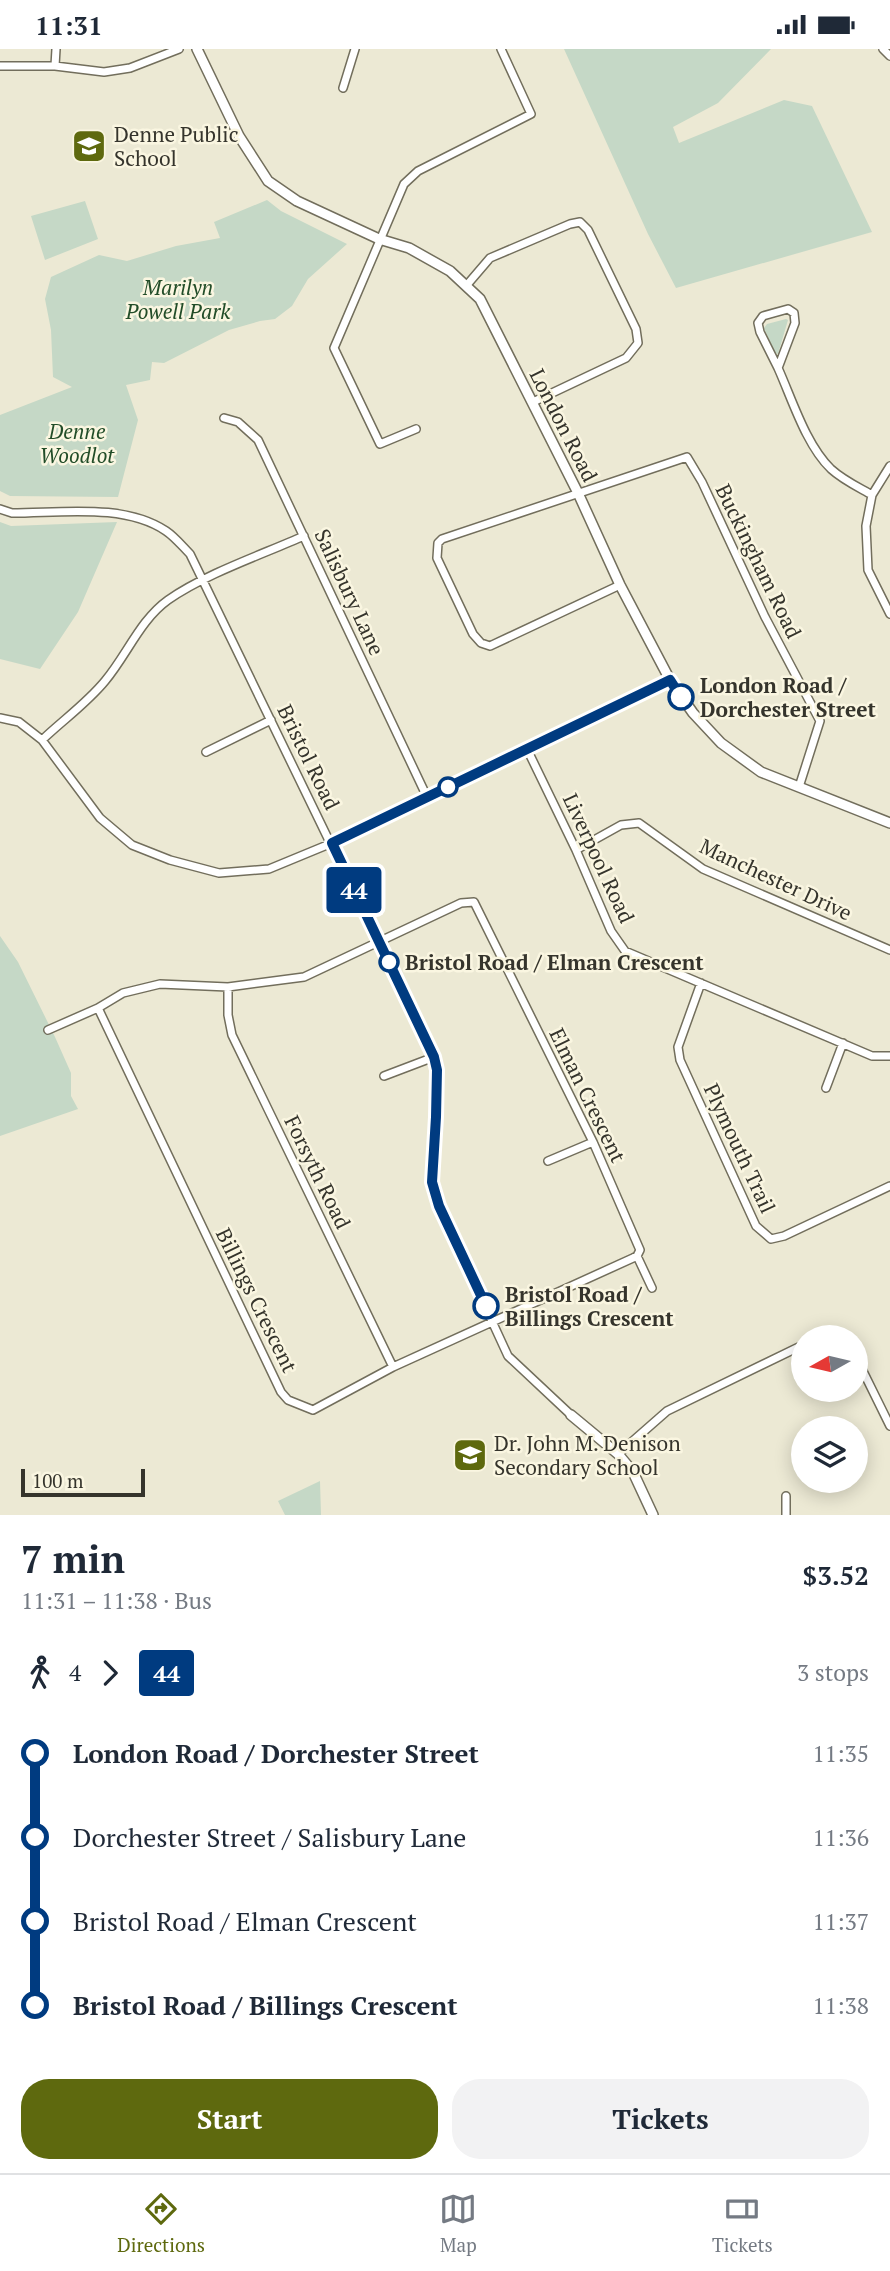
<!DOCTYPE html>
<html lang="en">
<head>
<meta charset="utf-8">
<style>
  :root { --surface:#fff; --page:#f2f2f3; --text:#1f2937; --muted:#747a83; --line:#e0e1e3; --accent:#5e690e }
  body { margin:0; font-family:"PT Serif",serif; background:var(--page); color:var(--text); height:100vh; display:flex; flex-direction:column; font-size:26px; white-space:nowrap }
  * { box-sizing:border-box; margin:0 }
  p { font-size:23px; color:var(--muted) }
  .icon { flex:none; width:38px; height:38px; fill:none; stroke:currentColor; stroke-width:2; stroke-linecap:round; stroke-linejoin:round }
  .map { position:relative; height:1466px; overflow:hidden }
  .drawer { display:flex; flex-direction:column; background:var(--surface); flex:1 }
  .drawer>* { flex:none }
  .badge { padding:0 14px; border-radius:5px; font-size:24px; line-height:46px }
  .needle { width:46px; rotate:262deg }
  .controls { position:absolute; left:791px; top:1276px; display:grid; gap:14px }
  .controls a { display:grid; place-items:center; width:77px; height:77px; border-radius:50%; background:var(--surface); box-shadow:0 4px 18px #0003; font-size:35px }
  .scale { position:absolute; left:21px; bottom:18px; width:124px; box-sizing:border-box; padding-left:7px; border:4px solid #35342c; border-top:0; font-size:19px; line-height:24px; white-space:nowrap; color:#35342c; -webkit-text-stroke:5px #faf6e1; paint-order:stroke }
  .map>.badge { position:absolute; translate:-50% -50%; box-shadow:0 0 0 4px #fff }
  .legs { display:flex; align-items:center; gap:10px; height:77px; padding:0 21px; font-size:23px }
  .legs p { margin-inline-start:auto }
  .summary { display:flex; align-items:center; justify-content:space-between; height:119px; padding:0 21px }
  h1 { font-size:38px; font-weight:600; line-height:52px }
  .button { display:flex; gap:14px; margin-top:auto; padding:14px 21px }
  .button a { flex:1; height:80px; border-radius:28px; background:var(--accent); color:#fff; font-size:28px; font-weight:600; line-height:80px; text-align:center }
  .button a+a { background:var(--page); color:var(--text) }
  ul { padding:0 21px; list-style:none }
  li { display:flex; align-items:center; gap:24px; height:84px; font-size:26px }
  li i { display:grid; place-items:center; width:10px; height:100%; margin:0 9px; background:currentColor }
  li i::after { content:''; width:18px; height:18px; margin:-9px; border:5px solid; border-radius:50%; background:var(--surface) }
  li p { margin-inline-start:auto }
  li:first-child i { background:linear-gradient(#0000 50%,currentColor 0) }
  li:last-child i { background:linear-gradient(currentColor 50%,#0000 0) }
  .status { display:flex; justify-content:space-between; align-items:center; height:49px; padding:0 35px; background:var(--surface); direction:ltr }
  .status svg { height:19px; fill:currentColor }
  .tabs { display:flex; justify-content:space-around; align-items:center; height:98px; border-top:2px solid var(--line); background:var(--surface); font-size:19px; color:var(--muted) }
  .tabs a { display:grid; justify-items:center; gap:4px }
  .tabs .active { color:var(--accent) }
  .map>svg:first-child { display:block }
  .green { fill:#c5d8c6 }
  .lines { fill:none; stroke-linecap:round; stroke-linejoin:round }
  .minor-casing { stroke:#726e5c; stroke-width:10 }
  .tertiary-casing { stroke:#726e5c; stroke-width:12 }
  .minor { stroke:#fff; stroke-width:7 }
  .tertiary { stroke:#fff; stroke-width:9 }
  .line-1-casing { stroke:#fff; stroke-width:16 }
  .line-1 { stroke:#003b80; stroke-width:10 }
  .stop-1-dot { fill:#fff; stroke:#003b80; stroke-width:3.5 }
  .labels { text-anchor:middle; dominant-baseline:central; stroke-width:5; stroke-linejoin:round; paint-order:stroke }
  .poi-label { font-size:21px; fill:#35342c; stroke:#faf6e1; text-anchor:start }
  .park-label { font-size:21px; font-style:italic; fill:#224d28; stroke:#faf6e1 }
  .street-label { font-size:21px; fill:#35342c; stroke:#faf6e1 }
  .stop-label { font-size:21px; font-weight:bold; fill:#35342c; stroke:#faf6e1; text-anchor:start }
</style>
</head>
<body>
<div class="status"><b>11:31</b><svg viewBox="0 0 49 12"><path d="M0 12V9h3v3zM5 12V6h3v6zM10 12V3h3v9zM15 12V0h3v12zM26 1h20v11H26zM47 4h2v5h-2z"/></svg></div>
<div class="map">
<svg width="890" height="1466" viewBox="0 0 890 1466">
  <rect width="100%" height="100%" fill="#ece9d4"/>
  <path class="green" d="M564 0H771L718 54 673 78 679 94 784 51 812 57 872 183 676 239 648 185Z
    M267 151 281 162 347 195 308 230 292 257 275 270 260 272 229 281 164 314 152 313 150 331 126 336 138 371 118 448 10 447 0 442V366L72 338 53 328 51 281 45 250 51 228 99 206 127 212 176 197 220 189 214 173Z
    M85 152 98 190 45 211 31 167Z
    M786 270 788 271 778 305 775 304 764 279 767 275Z
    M0 473 11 477 117 473 78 563 40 620 0 610Z
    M0 887 18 913 55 988 71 1024V1047L78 1060 0 1087Z
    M320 1432 321 1466H285L278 1452Z"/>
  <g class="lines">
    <g class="minor-casing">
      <path id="minor" d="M883 0 890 7
        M0 17H55L104 23 130 19 179 0
        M55 17 56 0
        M343 39 355 0
        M466 237 490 209 570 175 580 173 588 181 636 280 638 294 626 309 533 353
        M778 319 760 283 758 274 763 267 788 260 794 264 795 274 778 319C792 350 806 396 831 420 843 431 858 438 872 446
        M224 369 238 373 258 391 427 748
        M416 380 380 395 334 299 404 135 418 122 531 65 501 0
        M890 417 872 446 866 477 868 521 890 565
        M0 460 12 464C61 464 124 454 166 482 175 488 182 497 190 505L434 1008 437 1021 432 1133 439 1157 508 1307 571 1366
        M620 536 490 597 481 594 473 585 437 509 438 494 442 490 687 408 702 433 765 568 820 672 799 738
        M0 669 19 673 42 691 100 769 132 796 170 811 219 824 269 820 332 794 670 631
        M42 691C63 671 87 654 105 632 127 606 140 571 168 551 205 525 261 506 304 487
        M527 700 576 801 611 882 625 902 872 1007H890
        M206 703 271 671
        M576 801 621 776 639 774 703 820 890 901
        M474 853 593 1093 640 1201 637 1207 633 1209 393 1318 313 1361 288 1351 281 1343 98 959 123 944 160 935 228 938 304 928 461 854Z
        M701 934 678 998 680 1011 756 1177 771 1190 784 1187 890 1137
        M228 938V966L232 986 393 1318
        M48 981 98 959
        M384 1027 434 1008
        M826 1039 843 994
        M548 1112 593 1093
        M637 1207 652 1239
        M828 1288H840
        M856 1308 890 1377
        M618 1405 667 1362 803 1296
        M786 1466V1447"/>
    </g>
    <g class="tertiary-casing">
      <path id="tertiary" d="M197 0 239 87 268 132 297 152 379 190 409 199 450 222 480 250 578 444 620 536 670 631 693 664 721 694 761 723 890 774
        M571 1366 618 1405 633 1423 653 1466"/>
    </g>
    <use href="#minor" class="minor"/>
    <use href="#tertiary" class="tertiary"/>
  </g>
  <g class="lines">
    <g class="line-1-casing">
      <path id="line-1" d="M486 1257 439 1157 432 1133 436 1068 437 1021 434 1008 332 794 670 631 681 648"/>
    </g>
    <use href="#line-1" class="line-1"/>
  </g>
  <defs>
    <g id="school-square" transform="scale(1.75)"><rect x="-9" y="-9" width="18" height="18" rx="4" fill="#5e690e" stroke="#faf6e1"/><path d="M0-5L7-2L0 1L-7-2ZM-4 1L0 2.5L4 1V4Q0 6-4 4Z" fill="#fff"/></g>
  </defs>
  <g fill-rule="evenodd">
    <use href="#school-square" x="89" y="97"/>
    <use href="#school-square" x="470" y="1406"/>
  </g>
  <g class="stop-1-dot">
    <circle cx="681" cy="648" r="12"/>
    <circle cx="448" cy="738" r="9"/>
    <circle cx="389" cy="913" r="9"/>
    <circle cx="486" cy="1257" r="12"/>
  </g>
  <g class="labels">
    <g class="poi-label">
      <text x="114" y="85">Denne Public<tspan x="114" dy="24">School</tspan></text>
      <text x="494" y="1394">Dr. John M. Denison<tspan x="494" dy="24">Secondary School</tspan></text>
    </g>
    <g class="park-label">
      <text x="178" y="238">Marilyn<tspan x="178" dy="24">Powell Park</tspan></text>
      <text x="77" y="382">Denne<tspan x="77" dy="24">Woodlot</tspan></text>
    </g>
    <g class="street-label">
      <text transform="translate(564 376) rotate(63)">London Road</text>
      <text transform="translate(759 512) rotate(64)">Buckingham Road</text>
      <text transform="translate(350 543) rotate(65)">Salisbury Lane</text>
      <text transform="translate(309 708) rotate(64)">Bristol Road</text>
      <text transform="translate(599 809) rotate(65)">Liverpool Road</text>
      <text transform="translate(776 830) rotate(25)">Manchester Drive</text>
      <text transform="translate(588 1046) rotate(64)">Elman Crescent</text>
      <text transform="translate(740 1099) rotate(65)">Plymouth Trail</text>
      <text transform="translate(318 1123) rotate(64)">Forsyth Road</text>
      <text transform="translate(257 1251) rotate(64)">Billings Crescent</text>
    </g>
    <g class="stop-label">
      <text x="700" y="636">London Road /<tspan x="700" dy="24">Dorchester Street</tspan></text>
      <text x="405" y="913">Bristol Road / Elman Crescent</text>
      <text x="505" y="1245">Bristol Road /<tspan x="505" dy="24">Billings Crescent</tspan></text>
    </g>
  </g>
</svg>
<div class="controls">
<a><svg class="needle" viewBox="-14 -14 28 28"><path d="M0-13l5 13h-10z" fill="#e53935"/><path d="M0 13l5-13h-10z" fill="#747a83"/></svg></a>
<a><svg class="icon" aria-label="layers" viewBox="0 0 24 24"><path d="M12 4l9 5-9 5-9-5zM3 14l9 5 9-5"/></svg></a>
</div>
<div class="scale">100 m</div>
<b class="badge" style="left:354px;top:841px;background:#003b80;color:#fff">44</b>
</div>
<section class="drawer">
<div class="summary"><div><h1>7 min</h1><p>11:31 – 11:38 · Bus</p></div><b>$3.52</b></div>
<div class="legs"><svg class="icon" aria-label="walk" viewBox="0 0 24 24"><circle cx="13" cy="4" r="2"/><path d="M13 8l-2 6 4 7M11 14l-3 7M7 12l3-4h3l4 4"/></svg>4<svg class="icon" aria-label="forward" viewBox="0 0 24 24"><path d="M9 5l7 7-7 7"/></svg><b class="badge" style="background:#003b80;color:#fff">44</b><p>3 stops</p></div>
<ul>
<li><i style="color:#003b80"></i><b>London Road / Dorchester Street</b><p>11:35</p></li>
<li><i style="color:#003b80"></i><span>Dorchester Street / Salisbury Lane</span><p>11:36</p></li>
<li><i style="color:#003b80"></i><span>Bristol Road / Elman Crescent</span><p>11:37</p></li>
<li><i style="color:#003b80"></i><b>Bristol Road / Billings Crescent</b><p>11:38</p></li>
</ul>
<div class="button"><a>Start</a><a>Tickets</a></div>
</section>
<nav class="tabs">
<a class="active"><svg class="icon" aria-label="directions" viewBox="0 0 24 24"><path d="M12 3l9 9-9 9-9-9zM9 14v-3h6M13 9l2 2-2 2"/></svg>Directions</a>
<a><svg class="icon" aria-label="map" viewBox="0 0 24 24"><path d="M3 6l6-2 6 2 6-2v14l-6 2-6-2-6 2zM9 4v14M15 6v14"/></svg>Map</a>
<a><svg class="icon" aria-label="tickets" viewBox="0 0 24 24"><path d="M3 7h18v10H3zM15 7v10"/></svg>Tickets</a>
</nav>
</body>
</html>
